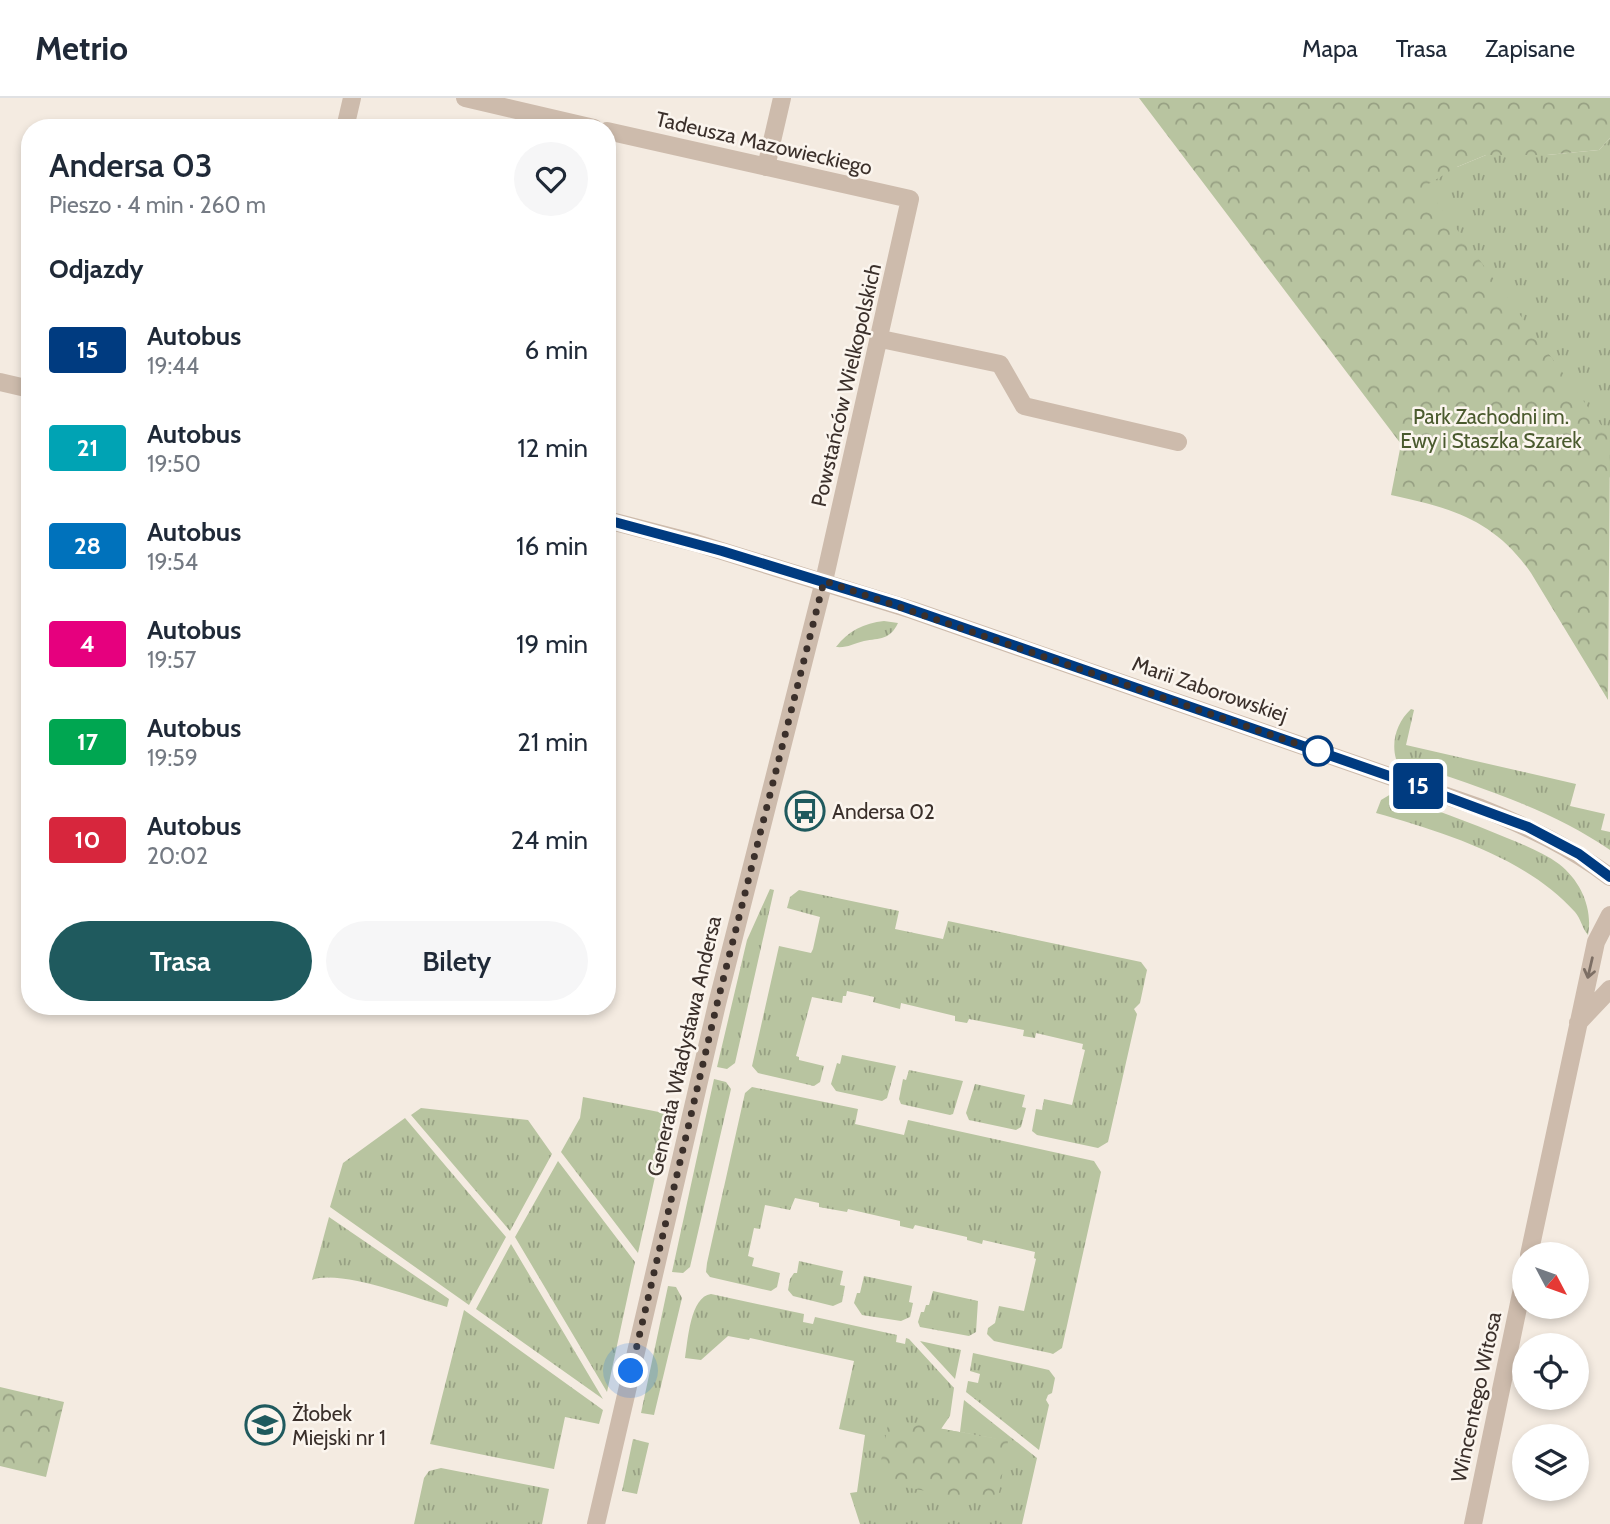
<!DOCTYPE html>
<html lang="pl">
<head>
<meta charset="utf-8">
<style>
  :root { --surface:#fff; --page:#f6f6f7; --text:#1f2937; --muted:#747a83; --line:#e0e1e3; --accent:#1f5a5e }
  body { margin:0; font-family:Cabin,sans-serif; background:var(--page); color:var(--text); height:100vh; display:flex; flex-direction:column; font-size:26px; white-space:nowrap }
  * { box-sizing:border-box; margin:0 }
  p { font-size:23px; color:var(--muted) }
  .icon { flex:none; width:38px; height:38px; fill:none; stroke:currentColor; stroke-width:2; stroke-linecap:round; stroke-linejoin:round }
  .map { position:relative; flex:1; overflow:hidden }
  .details { position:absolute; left:21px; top:21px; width:595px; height:896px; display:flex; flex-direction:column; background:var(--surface); border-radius:28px; box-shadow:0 4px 10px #0003 }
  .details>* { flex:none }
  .badge { padding:0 14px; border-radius:5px; font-size:24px; line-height:46px }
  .needle { width:46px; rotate:131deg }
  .fabs { position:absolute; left:1512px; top:1144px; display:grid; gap:14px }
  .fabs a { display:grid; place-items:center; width:77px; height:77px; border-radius:50%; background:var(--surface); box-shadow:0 4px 10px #0003; font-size:35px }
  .you { position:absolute; width:35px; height:35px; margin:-18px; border:5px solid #fff; border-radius:50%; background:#1a73e8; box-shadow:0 0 0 10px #1a73e833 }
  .map>.badge { position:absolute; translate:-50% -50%; box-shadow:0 0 0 4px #fff }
  h2 { padding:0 28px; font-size:26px; line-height:63px }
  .round { display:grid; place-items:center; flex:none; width:74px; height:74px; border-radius:37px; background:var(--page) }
  .overview { display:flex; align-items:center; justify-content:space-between; height:119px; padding:0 28px }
  h1 { font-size:33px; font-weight:600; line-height:52px }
  .cta { display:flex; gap:14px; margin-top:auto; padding:14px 28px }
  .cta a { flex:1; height:80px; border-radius:42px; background:var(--accent); color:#fff; font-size:28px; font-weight:600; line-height:80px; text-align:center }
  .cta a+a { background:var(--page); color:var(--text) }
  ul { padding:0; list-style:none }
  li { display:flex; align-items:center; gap:21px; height:98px; padding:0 28px }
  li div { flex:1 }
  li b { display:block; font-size:26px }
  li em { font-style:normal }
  li .badge { min-width:77px; font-weight:700; text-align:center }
  header { display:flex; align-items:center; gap:42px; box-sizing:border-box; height:98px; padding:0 35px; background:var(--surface); border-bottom:2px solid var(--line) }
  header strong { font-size:33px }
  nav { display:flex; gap:38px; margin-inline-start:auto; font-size:24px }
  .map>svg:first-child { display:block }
  .grass { fill:url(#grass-tufts) }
  .forest { fill:url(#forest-crowns) }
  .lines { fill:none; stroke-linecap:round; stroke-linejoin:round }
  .minor { stroke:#cdbbac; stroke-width:18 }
  .tertiary { stroke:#cdbbac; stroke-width:18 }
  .oneway { stroke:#7d6f65 }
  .line-casing { stroke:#fff; stroke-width:16 }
  .line { stroke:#003b80; stroke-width:10 }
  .walk { stroke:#3b302b; stroke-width:7; stroke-dasharray:0 12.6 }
  .stop-dot { fill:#fff; stroke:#003b80; stroke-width:3.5 }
  .labels { text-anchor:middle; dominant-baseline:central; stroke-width:5; stroke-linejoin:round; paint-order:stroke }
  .street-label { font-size:21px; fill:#3b302b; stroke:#fbf5ee }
  .park-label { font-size:21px; fill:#4a5a2e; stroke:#fbf5ee }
  .poi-label { font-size:21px; fill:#3b302b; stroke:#fbf5ee; text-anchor:start }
</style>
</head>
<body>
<header>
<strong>Metrio</strong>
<nav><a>Mapa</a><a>Trasa</a><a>Zapisane</a></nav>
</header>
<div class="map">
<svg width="1610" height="1426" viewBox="0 0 1610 1426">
  <defs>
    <pattern id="grass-tufts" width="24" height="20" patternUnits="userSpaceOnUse" patternTransform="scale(1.75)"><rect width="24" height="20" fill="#b8c4a0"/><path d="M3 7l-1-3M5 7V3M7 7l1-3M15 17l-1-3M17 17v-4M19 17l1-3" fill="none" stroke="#97a083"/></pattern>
    <pattern id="forest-crowns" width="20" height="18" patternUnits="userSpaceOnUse" patternTransform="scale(1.75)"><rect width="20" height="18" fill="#b8c4a0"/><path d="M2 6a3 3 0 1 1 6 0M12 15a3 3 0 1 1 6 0" fill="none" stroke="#97a083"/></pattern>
  </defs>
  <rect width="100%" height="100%" fill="#f4ebe1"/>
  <path class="grass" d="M1361 0 1457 69 1486 57H1547L1599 52 1610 40V380Z
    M884 523 898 525C890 542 880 540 864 543 853 546 847 550 836 549 848 533 864 525 884 523Z
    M1411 611 1414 612 1406 647 1576 686 1570 708 1605 716 1601 732 1610 734V752C1546 708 1469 686 1396 661 1391 643 1397 624 1411 611Z
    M1391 696C1430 710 1469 724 1507 740 1524 747 1544 755 1559 766 1581 783 1593 811 1588 837 1582 830 1581 821 1575 814 1527 760 1443 734 1376 715L1381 702Z
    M770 791 774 792 735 965 727 971 717 969 747 842Z
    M799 792 899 813 895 831 943 841 948 823 1141 864 1147 872 1140 905 1134 911 1137 916 1108 1044 1098 1050 1037 1037 1032 1033 1036 1011 1042 1012 1044 1001 1072 1007 1085 952 1082 951 1083 946 1036 935 1035 940 1023 938 1024 932 969 921 967 925 955 923V918L901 905 900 911 873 904 874 899 847 893 846 898H843L842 905 812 899 796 958 799 959V962L824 968 820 984 814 988 758 975 752 968 779 848 811 855 813 851 820 819 787 810 790 799Z
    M842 957 896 968 887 1000 882 1003 836 993 831 986 837 965 840 966Z
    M909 972 963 983 953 1016 950 1017 901 1006 899 1001 903 981 906 982Z
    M714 981 726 984 731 991 690 1169 683 1175 672 1174Z
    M975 986 1025 997 1022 1009 1026 1010 1021 1029 1016 1032 969 1022 966 1015Z
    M752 989 858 1011 855 1026 904 1037 908 1022 1094 1063 1101 1074 1062 1250 1053 1256 1050 1255 994 1243 987 1236 988 1230 995 1225 999 1208 1024 1213 1036 1161 1034 1160 1035 1154 983 1142 982 1146 967 1142V1139L915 1127 913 1131 900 1128V1123L848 1111 847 1114 819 1109V1105L795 1100 790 1112 765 1107 760 1131 754 1130 748 1158 754 1160 752 1168 780 1175 777 1189 771 1193 710 1179 706 1174 707 1165 745 995Z
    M583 999 669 1016 638 1155 561 1054 580 1020Z
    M421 1010 528 1022 552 1056 510 1133 411 1017Z
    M405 1020 506 1139 469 1207 330 1109 343 1065Z
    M558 1063 635 1164 607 1294 515 1139Z
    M329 1119 449 1201 447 1209C415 1200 340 1171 312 1182Z
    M511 1146 603 1301 476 1211Z
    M799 1163 843 1173 840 1187 845 1188 842 1204 833 1208 793 1198 788 1192 790 1181 794 1175H797Z
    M864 1178 912 1188 909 1204 913 1205 910 1219 901 1223 862 1217 854 1205 857 1195H860Z
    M668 1188 676 1189 682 1200 654 1317 641 1315Z
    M933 1193 978 1203 976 1234 969 1238 920 1229 918 1224 921 1214H924L926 1207H929Z
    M711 1196 804 1216 803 1224 813 1226 815 1219 897 1237 896 1244 905 1246 906 1240 909 1241 954 1290 950 1318 941 1331 889 1321 1008 1343 960 1334 964 1302 1037 1360 1022 1426H860L850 1395 857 1394 865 1337 839 1331 854 1263 750 1240 749 1242 728 1238 701 1262 685 1260C688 1242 690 1199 711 1196Z
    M464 1212 603 1312 599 1326 565 1319 554 1371 430 1346Z
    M920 1243 961 1252 955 1281Z
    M973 1255 1049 1272 1055 1280 1052 1295 1048 1297 1046 1302 1049 1307 1039 1352 966 1294 968 1283 978 1285 980 1276 970 1273Z
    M633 1341 649 1345 637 1396 622 1393Z
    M441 1370 549 1391 542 1426H414L424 1380 429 1373Z"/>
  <path class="forest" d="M1139 0H1610V40L1599 52 1547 57H1486L1457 69 1425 88 1610 339 1608 602 1531 475C1494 422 1452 410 1391 397L1401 346Z
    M0 1289 64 1304 46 1379 0 1368Z
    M889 1321 1008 1343 997 1406 877 1384Z"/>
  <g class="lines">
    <path class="minor" d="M465 0 594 30
      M345 30 352 0
      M766 69 782 0
      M881 241 1000 266 1024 308 1178 344
      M1578 925 1610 891
      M1529 1157 1596 844 1610 817
      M596 1426 717 906 824 483 910 101 607 33
      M1473 1426 1524 1181"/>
    <path class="tertiary" d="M0 284 30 291
      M607 422 696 445 912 512 1481 710C1528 729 1570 749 1610 779"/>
  </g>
  <defs><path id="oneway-shaft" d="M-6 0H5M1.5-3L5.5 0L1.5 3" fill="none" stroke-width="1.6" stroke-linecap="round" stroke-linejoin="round" transform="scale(1.75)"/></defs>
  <use class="oneway" href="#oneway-shaft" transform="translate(1590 870) rotate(103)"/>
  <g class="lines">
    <g class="line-casing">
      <path id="line" d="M607 422 722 453 898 507 1415 687 1528 729 1579 756 1610 779"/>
    </g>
    <use href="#line" class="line"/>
    <path class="walk" d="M631 1273 717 906 824 483 1318 653"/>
  </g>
  <defs>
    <g id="bus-ring" transform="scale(2.0125)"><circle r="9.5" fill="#fbf5ee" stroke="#1f5a5e" stroke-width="1.5"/><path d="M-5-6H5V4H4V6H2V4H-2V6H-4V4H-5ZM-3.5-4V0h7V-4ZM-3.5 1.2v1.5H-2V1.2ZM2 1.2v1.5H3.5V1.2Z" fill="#1f5a5e"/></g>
    <g id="school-ring" transform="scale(2.0125)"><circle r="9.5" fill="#fbf5ee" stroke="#1f5a5e" stroke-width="1.5"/><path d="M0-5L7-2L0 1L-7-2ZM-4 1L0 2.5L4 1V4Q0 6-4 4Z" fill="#1f5a5e"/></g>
  </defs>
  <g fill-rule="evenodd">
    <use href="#bus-ring" x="805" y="713"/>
    <use href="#school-ring" x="265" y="1327"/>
  </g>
  <circle class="stop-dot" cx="1318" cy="653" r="14"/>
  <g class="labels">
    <g class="street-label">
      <text transform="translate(764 45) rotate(13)">Tadeusza Mazowieckiego</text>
      <text transform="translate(846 287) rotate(-77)">Powstańców Wielkopolskich</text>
      <text transform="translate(1210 591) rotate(19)">Marii Zaborowskiej</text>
      <text transform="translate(684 948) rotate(-77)">Generała Władysława Andersa</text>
      <text transform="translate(1476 1299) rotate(-78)">Wincentego Witosa</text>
    </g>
    <g class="park-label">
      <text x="1491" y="318">Park Zachodni im.<tspan x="1491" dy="24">Ewy i Staszka Szarek</tspan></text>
    </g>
    <g class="poi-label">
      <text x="832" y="713">Andersa 02</text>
      <text x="292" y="1315">Żłobek<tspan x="292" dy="24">Miejski nr 1</tspan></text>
    </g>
  </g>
</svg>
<div class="fabs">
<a><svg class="needle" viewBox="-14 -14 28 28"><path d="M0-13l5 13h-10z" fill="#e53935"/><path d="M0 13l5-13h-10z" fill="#747a83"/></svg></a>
<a><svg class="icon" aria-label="locate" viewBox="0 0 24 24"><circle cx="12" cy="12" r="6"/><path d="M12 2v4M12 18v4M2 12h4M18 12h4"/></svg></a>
<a><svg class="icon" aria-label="layers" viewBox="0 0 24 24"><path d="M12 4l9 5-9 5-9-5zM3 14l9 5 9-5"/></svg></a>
</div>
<div class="you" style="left:631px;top:1273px"></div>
<b class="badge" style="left:1418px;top:688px;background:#003b80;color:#fff">15</b>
<section class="details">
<div class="overview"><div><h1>Andersa 03</h1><p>Pieszo · 4 min · 260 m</p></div><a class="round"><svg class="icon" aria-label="heart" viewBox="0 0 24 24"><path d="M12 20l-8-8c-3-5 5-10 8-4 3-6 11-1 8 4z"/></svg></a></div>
<h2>Odjazdy</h2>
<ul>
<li><span class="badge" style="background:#003b80;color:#fff">15</span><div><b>Autobus</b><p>19:44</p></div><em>6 min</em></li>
<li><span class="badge" style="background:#00a3b4;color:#fff">21</span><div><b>Autobus</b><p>19:50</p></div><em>12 min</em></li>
<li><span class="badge" style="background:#0072bc;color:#fff">28</span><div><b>Autobus</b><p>19:54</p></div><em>16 min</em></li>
<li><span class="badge" style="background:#e6007e;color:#fff">4</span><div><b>Autobus</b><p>19:57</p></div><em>19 min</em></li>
<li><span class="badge" style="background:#00a651;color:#fff">17</span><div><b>Autobus</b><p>19:59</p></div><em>21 min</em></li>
<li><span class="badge" style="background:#d7263d;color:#fff">10</span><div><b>Autobus</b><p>20:02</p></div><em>24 min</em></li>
</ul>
<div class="cta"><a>Trasa</a><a>Bilety</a></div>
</section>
</div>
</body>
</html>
